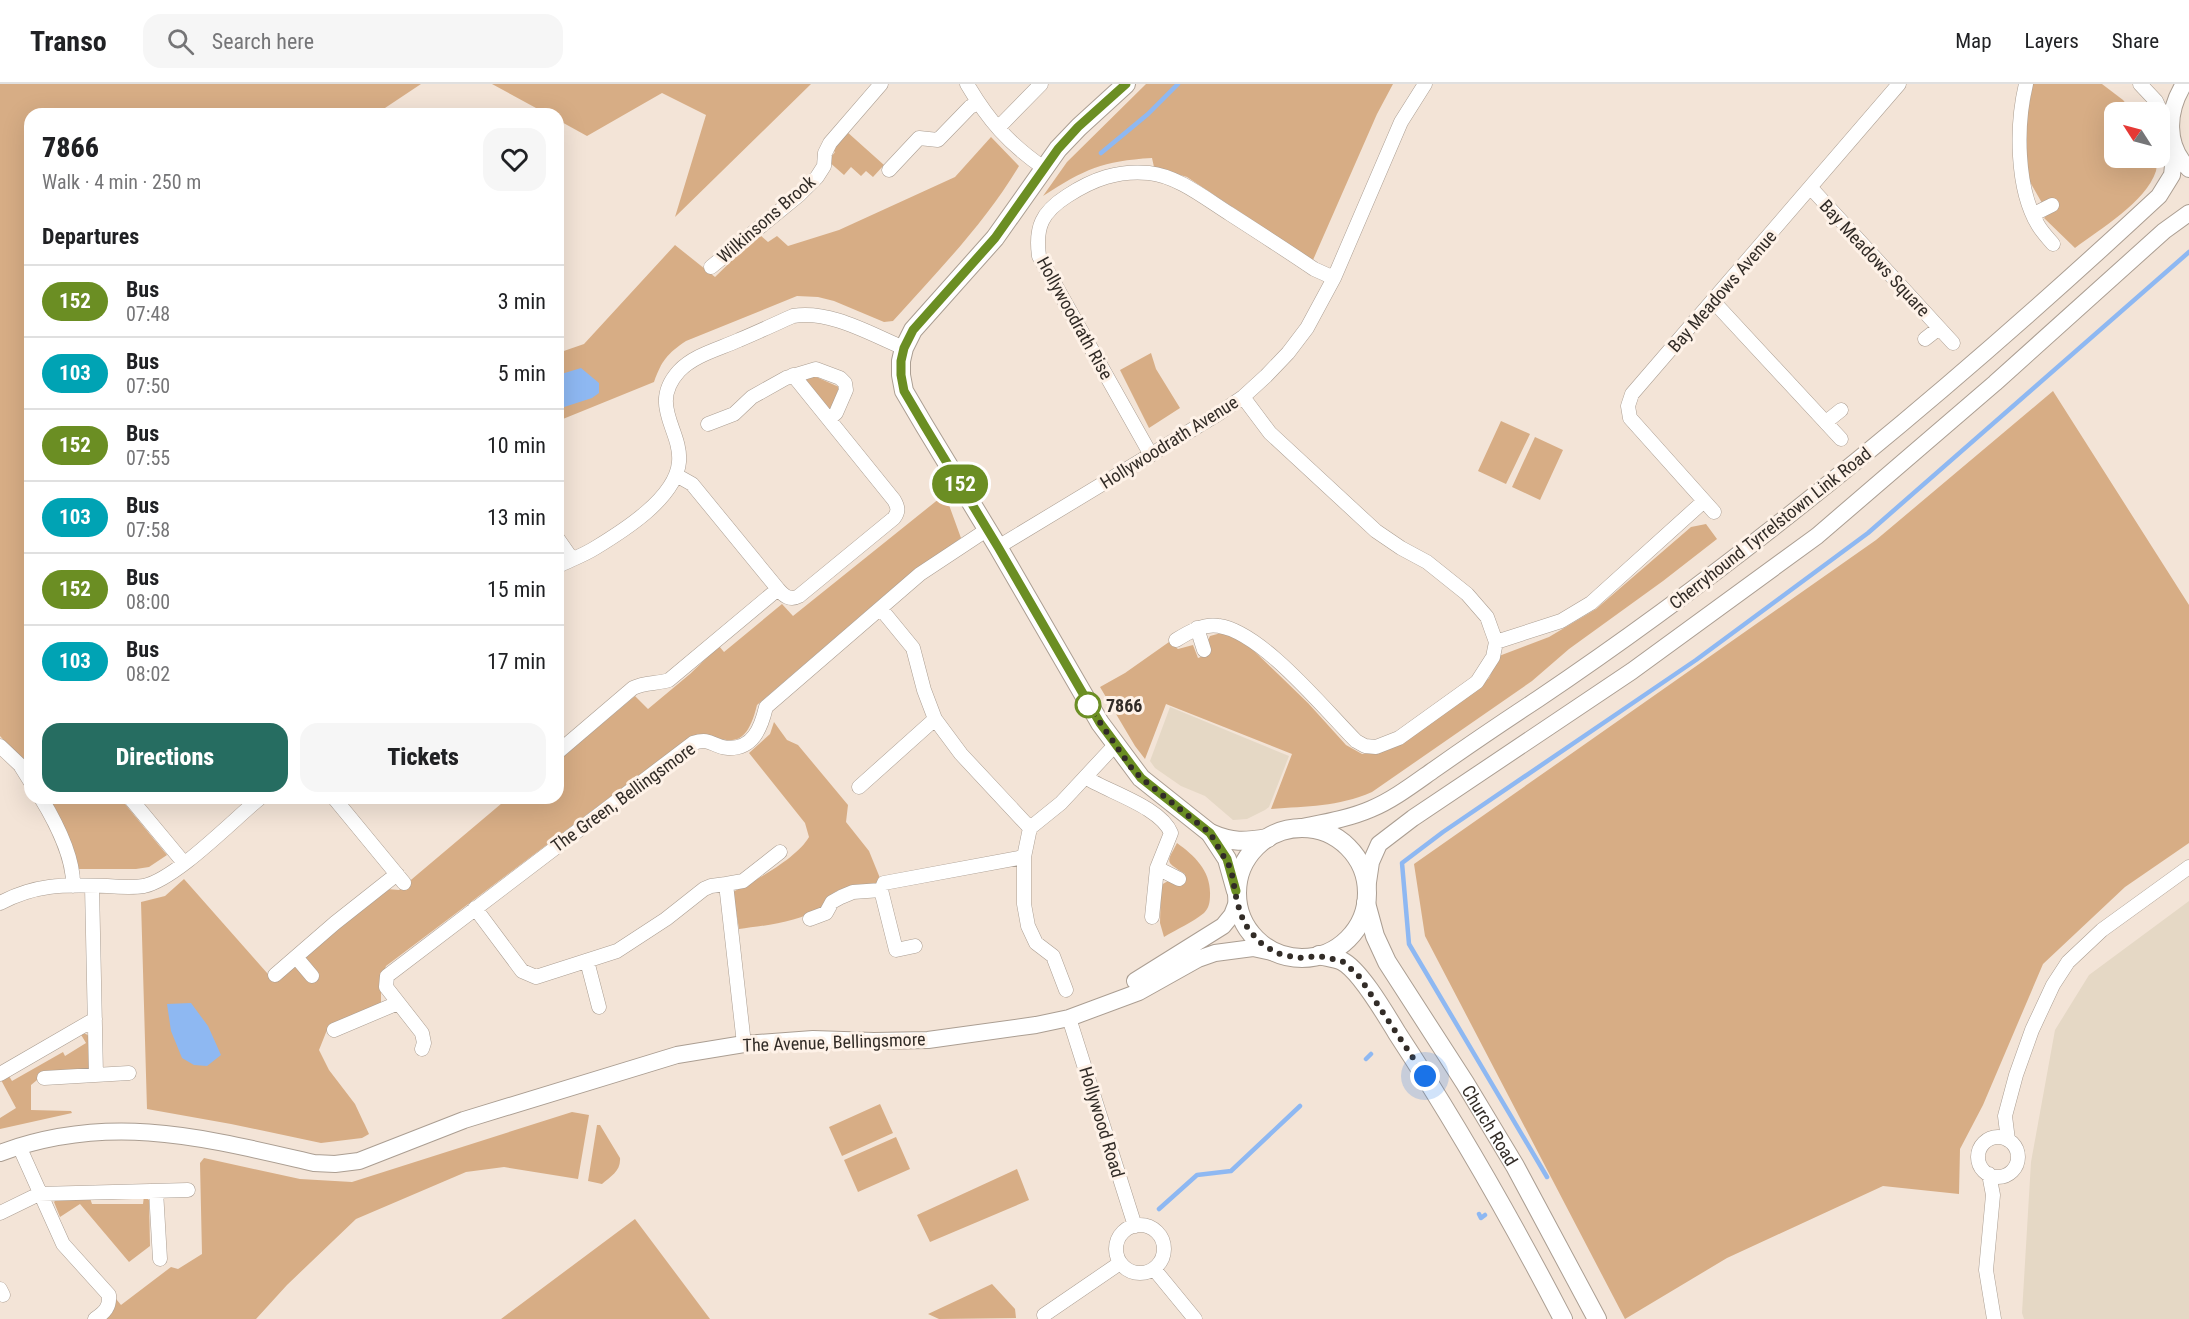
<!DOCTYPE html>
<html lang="en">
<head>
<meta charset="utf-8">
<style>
  :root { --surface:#fff; --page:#f6f6f6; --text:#202124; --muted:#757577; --line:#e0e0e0; --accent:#266d61 }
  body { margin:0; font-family:"Roboto Condensed",sans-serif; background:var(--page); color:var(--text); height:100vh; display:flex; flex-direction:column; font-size:22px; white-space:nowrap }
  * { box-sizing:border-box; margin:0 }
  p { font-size:20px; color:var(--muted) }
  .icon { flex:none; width:33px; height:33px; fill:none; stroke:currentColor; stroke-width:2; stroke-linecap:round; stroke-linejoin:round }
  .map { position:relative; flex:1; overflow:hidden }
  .drawer { position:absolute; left:24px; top:24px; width:540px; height:696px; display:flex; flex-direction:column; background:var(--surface); border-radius:18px; box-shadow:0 6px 24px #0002 }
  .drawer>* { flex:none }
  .badge { padding:0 12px; border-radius:20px; font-size:21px; line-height:39px }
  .needle { width:39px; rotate:306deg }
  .tools { position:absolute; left:2104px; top:18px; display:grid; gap:12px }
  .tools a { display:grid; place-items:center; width:66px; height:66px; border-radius:12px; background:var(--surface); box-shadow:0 6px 24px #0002; font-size:30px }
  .you { position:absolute; width:30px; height:30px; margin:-15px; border:4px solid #fff; border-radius:50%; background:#1a73e8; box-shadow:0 0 0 9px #1a73e833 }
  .map>.badge { position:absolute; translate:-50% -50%; box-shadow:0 0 0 3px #fff }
  h2 { padding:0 18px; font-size:22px; line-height:54px }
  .round { display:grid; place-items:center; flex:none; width:63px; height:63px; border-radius:18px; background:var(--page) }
  .headline { display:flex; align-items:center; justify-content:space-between; height:102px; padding:0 18px }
  h1 { font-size:28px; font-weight:800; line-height:45px }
  .button { display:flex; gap:12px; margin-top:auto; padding:12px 18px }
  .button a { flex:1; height:69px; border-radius:18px; background:var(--accent); color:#fff; font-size:24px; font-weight:800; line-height:69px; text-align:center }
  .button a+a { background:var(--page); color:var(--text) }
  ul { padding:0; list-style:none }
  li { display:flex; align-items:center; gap:18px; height:72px; padding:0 18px; border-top:2px solid var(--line) }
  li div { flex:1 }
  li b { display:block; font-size:22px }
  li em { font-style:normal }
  li .badge { min-width:66px; font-weight:700; text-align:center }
  header { display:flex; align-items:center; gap:36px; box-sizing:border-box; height:84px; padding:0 30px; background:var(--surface); border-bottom:2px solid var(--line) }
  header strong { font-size:28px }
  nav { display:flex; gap:33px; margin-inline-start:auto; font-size:21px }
  .search { width:420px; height:54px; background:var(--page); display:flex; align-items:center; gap:15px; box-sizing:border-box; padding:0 21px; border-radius:18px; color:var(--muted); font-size:22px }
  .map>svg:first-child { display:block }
  .industrial { fill:#e5d8c5 }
  .green { fill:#d7ad85 }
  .water { fill:#8eb8f2 }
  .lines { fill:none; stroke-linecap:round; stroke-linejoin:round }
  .stream { stroke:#8eb8f2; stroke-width:4.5 }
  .minor-casing { stroke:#ab9e92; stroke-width:15 }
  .tertiary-casing { stroke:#ab9e92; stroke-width:18 }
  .secondary-casing { stroke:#ab9e92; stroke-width:20 }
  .minor { stroke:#fff; stroke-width:14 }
  .tertiary { stroke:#fff; stroke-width:16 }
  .secondary { stroke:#fff; stroke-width:18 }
  .line-casing { stroke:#fff; stroke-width:14 }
  .line { stroke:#6b8e23; stroke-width:9 }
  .walk { stroke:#322c27; stroke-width:6; stroke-dasharray:0 10.8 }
  .stop-dot { fill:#fff; stroke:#6b8e23; stroke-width:3 }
  .labels { text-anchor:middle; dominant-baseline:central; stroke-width:6; stroke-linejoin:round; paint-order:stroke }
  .street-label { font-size:18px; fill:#322c27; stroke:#fef2e8 }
  .stop-label { font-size:18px; font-weight:bold; fill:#322c27; stroke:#fef2e8; text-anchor:start }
</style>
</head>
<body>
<header>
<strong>Transo</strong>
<div class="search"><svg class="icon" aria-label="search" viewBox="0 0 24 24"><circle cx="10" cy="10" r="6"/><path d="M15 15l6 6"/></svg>Search here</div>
<nav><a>Map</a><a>Layers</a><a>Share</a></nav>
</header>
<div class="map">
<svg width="2189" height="1235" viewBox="0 0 2189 1235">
  <rect width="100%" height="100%" fill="#f3e4d7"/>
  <path class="industrial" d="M1170 623 1289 672 1269 723 1265 726 1247 735 1233 736 1205 712 1181 702 1155 684 1150 677Z
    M2189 817V1235H2024L2022 1229 2031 1078 2055 946 2089 891Z"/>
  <path class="green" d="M0 0H421L376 30H30V590L26 592 30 600V686L0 652Z
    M492 0H811L675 133 706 31 662 9 587 52 558 36V30H547Z
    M1146 0H1393L1377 30 1313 176 1187 93 1154 83 1152 74C1102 77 1085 85 1043 112L1067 78Z
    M2033 0H2102L2123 16 2133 28H2115V74H2155C2156 78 2157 83 2156 87 2146 118 2100 145 2075 164L2044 134 2057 121 2042 119 2030 98 2021 64Z
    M846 47 884 81 873 93 866 87 861 92 851 83 844 91 828 77 835 68 831 65Z
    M991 53 1019 82C984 140 938 187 893 237L884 238 834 217 818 213 797 212 686 257C667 270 662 276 654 298L558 337V269L584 260 675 161 715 193 759 150 768 158 777 152 788 162 839 146 955 93Z
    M1151 269 1156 285 1180 324 1149 344 1120 286Z
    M814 292 839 303 832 324 828 326 805 299 807 294Z
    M2053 307 2189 521V759L2125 803 2043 880 1983 1021 1960 1065 1959 1110 1883 1102 1727 1174 1625 1235 1425 852 1414 780 1876 456Z
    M1501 337 1530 350 1506 400 1478 387Z
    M1535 353 1563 366 1540 416 1512 403Z
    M945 410 961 454 894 503 757 621C742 683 717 641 687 655L386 882 381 896V920L329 941 319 966 329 986 355 1020 369 1050 362 1054 321 1059 231 1040 147 1025 141 818 165 812 184 795 275 898 387 805 399 806 508 714H558V677L635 612 648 625 690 590 719 562 724 568 782 520 793 532Z
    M1706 440 1717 455 1663 497 1569 565 1532 597 1372 708C1337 723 1308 722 1271 725L1292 670 1166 620 1145 675 1135 662 1100 603 1125 589 1169 558 1178 565 1193 561 1198 574 1209 570 1207 558 1210 552 1221 549 1232 552 1251 564 1308 619 1346 661 1362 670 1388 666 1468 612 1489 594 1499 572 1549 553 1596 525 1691 443Z
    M774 638 787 656 798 661 848 721 846 738 869 767 882 799C867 801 844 801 832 810 827 813 825 821 820 824 800 838 762 842 739 845L733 808C755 797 797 774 809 753L805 739 749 669 770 650Z
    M47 714H120L167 771 149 783 136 785H77Z
    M1177 759C1195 772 1211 787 1210 811 1210 818 1209 824 1204 829 1193 838 1177 845 1164 853L1160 839 1161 801 1168 797 1178 802 1185 790C1165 777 1166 780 1177 759Z
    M80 949 86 950 90 953 89 985 42 992 31 1001V1026L71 1027 72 1029 0 1045V1034L16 1024 1 996 9 992 12 997 63 968 65 972 86 959Z
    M880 1020 893 1049 842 1072 829 1043Z
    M572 1028 589 1031 578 1095 504 1083 466 1088 356 1135 287 1201 256 1235H100L112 1210 121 1221 171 1183 178 1185 202 1170 200 1079 204 1074 300 1095 352 1098Z
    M597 1041H600L620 1074C621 1087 611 1092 602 1100L588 1097Z
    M896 1053 910 1085 858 1108 844 1076Z
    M1017 1085 1029 1116 930 1158 917 1131Z
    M144 1112 149 1116 150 1162 129 1178 80 1120 60 1133 54 1118 57 1115 90 1114 92 1120H143Z
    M635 1135 710 1235H501Z
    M992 1200 1015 1225 1016 1234 939 1235 928 1230Z"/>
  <path class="water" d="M581 284 599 299V309L592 314 558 325V291Z
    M191 919 208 942 221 971 207 982 194 981 182 974 171 947 167 920Z"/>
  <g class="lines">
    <path class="stream" d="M1101 69 1148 30 1178 0
      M1366 975 1371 970
      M1547 1093 1409 860 1402 779 1443 748 1696 576 1868 449 2189 168
      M1159 1125 1197 1091 1231 1087 1300 1022
      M1479 1130 1481 1134 1485 1131"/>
    <g class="minor-casing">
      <path id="minor" d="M967 0C988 36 1009 60 1044 84
        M2026 0C2016 41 2016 104 2038 141 2042 148 2048 154 2053 160
        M2140 0 2156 17 2170 47
        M998 44 1041 0
        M889 86 919 54 938 56 970 23 978 19
        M1811 104 1953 259
        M2034 130 2052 121
        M711 183 799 111 817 93 824 82 825 69 830 59 881 0
        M1713 217 1841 355
        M1925 255 1939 244
        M1826 338 1841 326
        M708 340 734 330 752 313 786 294 816 285 840 294 845 299 846 306 836 329 829 335
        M1151 371 1039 172C1035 143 1042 128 1067 112 1093 95 1118 86 1149 89 1178 92 1206 115 1230 130 1258 148 1286 166 1314 185L1334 194
        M676 391 692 400 778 505
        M1714 428 1630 334 1628 322 1632 310 1899 0
        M558 455 572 475
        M998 463 1218 330 1243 313 1266 292 1288 269 1307 244 1334 194 1401 38 1425 0
        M558 482C570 476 584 471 595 464 623 447 676 414 679 378 682 346 648 321 679 287 694 271 719 265 739 256 758 248 775 240 793 232 831 226 870 250 904 264
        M881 525 913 564 924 606 935 635 961 670 1030 744
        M1197 544 1204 566
        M1176 556C1189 548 1204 539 1219 542 1262 548 1325 626 1356 657L1365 662 1376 663 1399 654 1477 598 1493 573 1496 558 1492 547 1487 533 1467 510 1427 478 1401 464 1376 447 1270 349 1243 313
        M1496 558 1561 537 1591 519 1704 417
        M0 662 20 681 30 697
        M558 668 633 604C645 598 657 600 669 596L778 505C784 512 790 517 799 512L894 434C899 427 898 423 894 416L793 291
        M1085 693C1108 708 1161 723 1171 749L1157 784 1152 833
        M859 703 935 635
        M41 714C55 737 74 774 73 802
        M130 714 184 779
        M334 714 404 799
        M1157 784 1179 795
        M726 800 743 797 780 768
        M92 802 96 991
        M881 806 884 799 1024 773
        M0 819C38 799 65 801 107 802 119 803 132 804 144 802 176 795 232 737 260 714
        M475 824 522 887 536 893 617 867 666 835 704 805 711 802 726 800 744 960
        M810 835 826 829 832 818 841 813 853 808 881 806 896 866 915 862
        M296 873 312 892
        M587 877 599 923
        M275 891 335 839 397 790
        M1066 906 1053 872 1036 859 1028 842 1024 820V773L1030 744 1061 719 1115 661
        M1069 934 1135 1142
        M334 946 398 919
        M422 965 424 959 422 949 386 903 387 892 693 659C712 653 712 663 728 664 753 665 761 644 766 623L920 490 988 445
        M0 990 95 935
        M44 994 129 989
        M1978 1073a20 20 0 1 1 40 0a20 20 0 1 1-40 0Z
        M2008 1056 2005 1032 2016 991 2032 946 2053 901 2068 878 2102 846 2189 783
        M19 1062 63 1160 109 1211C110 1223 105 1228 95 1235
        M1989 1090 1993 1111 1986 1186 1994 1235
        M156 1107 160 1175
        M0 1129 39 1110 188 1106
        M1116 1165a24 24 0 1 1 48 0a24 24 0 1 1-48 0Z
        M1154 1185 1195 1235
        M0 1205 3 1211
        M1044 1231 1120 1179"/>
    </g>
    <g class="tertiary-casing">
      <path id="tertiary" d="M2184 0C2167 27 2165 61 2189 85
        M1298 744C1322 739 1348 735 1371 725 1393 716 1415 699 1435 685 1469 661 1503 638 1538 615 1759 466 1964 293 2159 112L2172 91 2175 64
        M1367 805 1371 778 1379 760 1413 734 1632 587 1817 452 1995 299 2164 147 2189 129
        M1135 897 1223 842 1232 831 1237 818
        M0 1069C110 1028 205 1054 314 1079L335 1080 359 1077 464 1036 677 971 744 960 813 955 874 957 928 956 1036 941 1069 934 1139 908 1198 875 1215 869 1253 864 1276 869"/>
    </g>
    <g class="secondary-casing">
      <g id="secondary">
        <path d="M1126 0 1079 43 1058 65 995 154 913 246 904 264 901 277V291L904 307 924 341 998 463 1100 639 1141 694 1210 749 1227 775 1236 807"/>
        <circle cx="1302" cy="809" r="65"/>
        <path d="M1210 749C1233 759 1244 758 1268 754"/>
        <path id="s1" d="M1366 819 1375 852 1387 878 1465 999 1515 1082 1597 1235"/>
        <path d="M1319 871C1326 873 1336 874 1342 877 1360 886 1386 931 1397 949 1458 1042 1512 1137 1563 1235"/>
      </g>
    </g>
    <use href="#minor" class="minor"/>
    <use href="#tertiary" class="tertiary"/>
    <use href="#secondary" class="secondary"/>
  </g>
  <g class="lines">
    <g class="line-casing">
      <path id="line" d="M1126 0 1078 43 1058 65 995 154 913 246 904 264 901 277V291L904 307 924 341 998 463 1100 639 1141 694 1210 749 1227 775 1236 807"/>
    </g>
    <use href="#line" class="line"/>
    <path class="walk" d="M1088 621 1130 682 1141 694 1210 749 1231 785 1237 818 1244 839 1258 857 1276 869 1298 874 1319 872 1342 877 1358 891 1425 992"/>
  </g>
  <circle class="stop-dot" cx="1088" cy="621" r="12"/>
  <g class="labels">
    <g class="street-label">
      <text transform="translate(766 135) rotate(-41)">Wilkinsons Brook</text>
      <text transform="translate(1875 174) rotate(47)">Bay Meadows Square</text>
      <text transform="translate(1722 207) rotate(-49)">Bay Meadows Avenue</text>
      <text transform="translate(1075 234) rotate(61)">Hollywoodrath Rise</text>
      <text transform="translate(1169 358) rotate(-32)">Hollywoodrath Avenue</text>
      <text transform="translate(1770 444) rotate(-38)">Cherryhound Tyrrelstown Link Road</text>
      <text transform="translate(623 713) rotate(-36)">The Green, Bellingsmore</text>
      <text transform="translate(834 958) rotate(-2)">The Avenue, Bellingsmore</text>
      <text transform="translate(1102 1038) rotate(73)">Hollywood Road</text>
      <text stroke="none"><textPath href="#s1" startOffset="256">Church Road</textPath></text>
    </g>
    <g class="stop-label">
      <text x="1106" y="621">7866</text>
    </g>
  </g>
</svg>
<div class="tools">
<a><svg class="needle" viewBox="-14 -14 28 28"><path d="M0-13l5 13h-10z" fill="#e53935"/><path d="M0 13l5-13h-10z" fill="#757577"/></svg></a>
</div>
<div class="you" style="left:1425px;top:992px"></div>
<b class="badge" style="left:960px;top:400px;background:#6b8e23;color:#fff">152</b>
<section class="drawer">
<div class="headline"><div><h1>7866</h1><p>Walk · 4 min · 250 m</p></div><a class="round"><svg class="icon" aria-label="heart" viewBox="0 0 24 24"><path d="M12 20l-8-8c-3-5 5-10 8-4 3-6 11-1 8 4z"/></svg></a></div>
<h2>Departures</h2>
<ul>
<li><span class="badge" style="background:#6b8e23;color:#fff">152</span><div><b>Bus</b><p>07:48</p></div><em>3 min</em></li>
<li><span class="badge" style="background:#00a3b4;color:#fff">103</span><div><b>Bus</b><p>07:50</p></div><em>5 min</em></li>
<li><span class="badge" style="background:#6b8e23;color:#fff">152</span><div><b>Bus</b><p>07:55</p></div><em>10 min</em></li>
<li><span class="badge" style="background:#00a3b4;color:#fff">103</span><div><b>Bus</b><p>07:58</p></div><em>13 min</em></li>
<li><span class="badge" style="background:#6b8e23;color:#fff">152</span><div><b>Bus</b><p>08:00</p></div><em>15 min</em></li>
<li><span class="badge" style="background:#00a3b4;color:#fff">103</span><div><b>Bus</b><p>08:02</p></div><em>17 min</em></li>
</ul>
<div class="button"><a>Directions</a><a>Tickets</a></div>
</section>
</div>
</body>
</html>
